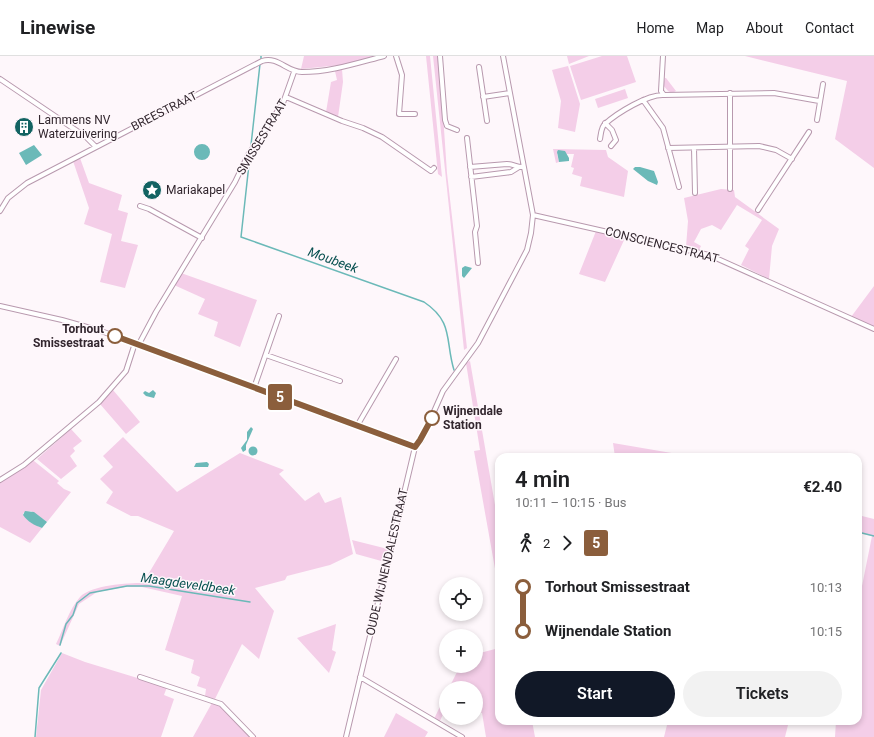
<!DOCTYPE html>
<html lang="en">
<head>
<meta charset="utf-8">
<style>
  :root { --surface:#fff; --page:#f2f2f2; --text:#202124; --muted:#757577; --line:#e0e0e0; --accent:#111827 }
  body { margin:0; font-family:Roboto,sans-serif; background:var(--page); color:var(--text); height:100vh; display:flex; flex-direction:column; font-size:15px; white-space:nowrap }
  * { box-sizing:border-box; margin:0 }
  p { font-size:13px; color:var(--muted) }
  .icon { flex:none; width:22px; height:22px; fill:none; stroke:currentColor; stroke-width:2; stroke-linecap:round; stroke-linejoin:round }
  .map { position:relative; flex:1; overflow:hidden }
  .sheet { position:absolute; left:495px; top:397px; width:367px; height:272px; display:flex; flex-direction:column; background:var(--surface); border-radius:12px; box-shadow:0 2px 6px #0003 }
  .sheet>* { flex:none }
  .badge { padding:0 8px; border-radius:3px; font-size:14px; line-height:26px }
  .buttons { position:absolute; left:439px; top:521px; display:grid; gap:8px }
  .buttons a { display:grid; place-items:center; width:44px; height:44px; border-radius:50%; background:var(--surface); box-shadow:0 2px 6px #0003; font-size:20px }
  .map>.badge { position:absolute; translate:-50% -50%; box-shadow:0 0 0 2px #fff }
  .legs { display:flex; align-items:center; gap:6px; height:44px; padding:0 20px; font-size:13px }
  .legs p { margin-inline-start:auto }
  .headline { display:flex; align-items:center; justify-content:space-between; height:68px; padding:0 20px }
  h1 { font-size:22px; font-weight:600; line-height:30px }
  .button { display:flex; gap:8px; margin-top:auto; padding:8px 20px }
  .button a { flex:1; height:46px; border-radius:24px; background:var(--accent); color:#fff; font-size:16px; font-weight:600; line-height:46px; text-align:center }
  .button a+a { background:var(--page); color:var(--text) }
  ul { padding:0 20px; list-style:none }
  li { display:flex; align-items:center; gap:14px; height:44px; font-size:15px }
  li i { display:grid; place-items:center; width:6px; height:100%; margin:0 5px; background:currentColor }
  li i::after { content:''; width:10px; height:10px; margin:-5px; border:3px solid; border-radius:50%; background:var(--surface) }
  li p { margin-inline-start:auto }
  li:first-child i { background:linear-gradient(#0000 50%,currentColor 0) }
  li:last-child i { background:linear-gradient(currentColor 50%,#0000 0) }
  header { display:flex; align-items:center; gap:24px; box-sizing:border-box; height:56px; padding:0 20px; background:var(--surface); border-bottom:1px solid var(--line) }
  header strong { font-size:19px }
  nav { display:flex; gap:22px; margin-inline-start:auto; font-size:14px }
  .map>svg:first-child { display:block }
  .green { fill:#f4cee8 }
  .water { fill:#6bb9b8 }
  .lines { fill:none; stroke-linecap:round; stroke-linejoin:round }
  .stream { stroke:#6bb9b8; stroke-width:1.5 }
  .street-casing { stroke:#b899ae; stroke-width:6 }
  .street { stroke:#fff; stroke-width:4 }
  .line-1-casing { stroke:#fff; stroke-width:9 }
  .line-1 { stroke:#8b5e3c; stroke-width:6 }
  .stop-1-dot { fill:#fff; stroke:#8b5e3c; stroke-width:2 }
  .labels { text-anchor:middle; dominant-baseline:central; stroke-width:3; stroke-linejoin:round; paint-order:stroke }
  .street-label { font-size:12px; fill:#32262e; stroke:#fef7fb }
  .poi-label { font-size:12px; fill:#32262e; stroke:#fef7fb; text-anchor:start }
  .stop-label { font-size:12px; font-weight:bold; fill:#32262e; stroke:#fef7fb; text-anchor:end }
  .water-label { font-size:13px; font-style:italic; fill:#085050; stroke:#fef7fb }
</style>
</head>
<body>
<header>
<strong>Linewise</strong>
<nav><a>Home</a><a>Map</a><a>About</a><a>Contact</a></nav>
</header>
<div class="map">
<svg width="874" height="681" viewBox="0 0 874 681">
  <rect width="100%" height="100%" fill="#fef7fb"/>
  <path class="green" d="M304 0H376L341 9 301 13Z
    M426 0H430L442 121 438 118Z
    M433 0H439L447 117 467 292 464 294Z
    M567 0H589L569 8Z
    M602 0H627L636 26 581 44 570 10Z
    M745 0H874V112L835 83 847 25Z
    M568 10 580 48 575 76 558 72 561 45 552 14Z
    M342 13 343 26 338 61 326 56 331 26 337 24 335 15Z
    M665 22H666L676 35 672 37 668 35 663 29Z
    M625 33 628 42 598 52 595 43Z
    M553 93 606 94 608 101 628 115 624 141 580 130 582 121 572 118 574 112 571 111 574 98H557L559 106 556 107Z
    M80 102 89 127 122 139 118 154 128 157 121 185 138 189 125 232 100 226 112 178 84 168 89 152 73 105Z
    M721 133 734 134 735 141 779 173 772 190 769 223 741 209 749 193 745 190 762 164 737 149 721 174 712 169 701 173 694 186 701 190 699 194 686 191 688 165 684 142Z
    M596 175 625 182 605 226 579 218Z
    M181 217 257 244 240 291 214 280 218 266 198 258 205 243 174 229Z
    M874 230V272L851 261Z
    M470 305 499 472V535L474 395 480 394 466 307Z
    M113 334 140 366 126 378 100 348Z
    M71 373 82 385 73 392 75 395 70 400 77 410 61 423 37 403Z
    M123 381 177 436 240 397 284 414 279 418 305 445 319 436 325 447 341 441 353 498 330 509 287 520 285 524 255 532 274 555 259 603 242 588 215 643 205 640 206 633 197 630 200 621 191 617 194 604 165 594 182 540 142 531H125L97 536 79 548 60 590 56 588C63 574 69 553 80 541 91 529 128 527 143 527L174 475 138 460H131L106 447 113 436 100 423 113 411 103 400Z
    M613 387 695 401H615Z
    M31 405H34L59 425 57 427 64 433 71 436 47 466 31 455 23 457V459L30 466 42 472 30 487 0 471V426L11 420Z
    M858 459 874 463V681H835L836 665H858V550L872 480 858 477Z
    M352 484 388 493 385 506 356 498Z
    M336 568 332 594 336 596 329 617 297 582Z
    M499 592V665H532L535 681H486L482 657 476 655V632H449L460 610H476V598Z
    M62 597 85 606 167 631 164 639 174 643 161 681H36L41 634Z
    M446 638V652L439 667 434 663Z
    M213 645 222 650 251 681H193Z
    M396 657 428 676 425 681H384Z
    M668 665H789L785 681H664Z"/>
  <path class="water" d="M194 96a8 8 0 1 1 16 0a8 8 0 1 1-16 0Z
    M34 89 42 99 26 109 19 97Z
    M558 94 565 95 569 102V105L559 106 557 96Z
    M635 111H640L654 115 658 126 657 129 648 125 633 113Z
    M465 210 472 212 464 222 462 220V212Z
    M153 334 156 337 154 342 146 340 143 337 145 335 149 337Z
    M251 371 253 373 246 389V394L243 396 241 392 247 384V376Z
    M248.5 395a4.5 4.5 0 1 1 9 0a4.5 4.5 0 1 1-9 0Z
    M207 406 209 408 208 411H194L196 407Z
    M25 455 34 456 47 466 42 472C34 469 28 466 23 459Z"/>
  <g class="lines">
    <path class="stream" d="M261 3V0
      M251 89 260 8
      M250 99 241 181 424 246C454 266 445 285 454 314
      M858 476 874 480
      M60 589 66 568 73 559 77 547 90 537 127 530H149L250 546
      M35 681 39 632 61 597"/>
    <g class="street-casing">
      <path id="street" d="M396 0 402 19 399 58H415
        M440 0 445 64 447 70 457 74
        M663 0 661 35 664 39 774 37 819 45
        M479 11 487 65
        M0 23 86 81 96 91
        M730 37V133
        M286 41 342 65 363 72 382 81 431 115 434 112
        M483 41 510 37
        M643 44 663 72 679 131
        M817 64 823 28
        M605 67 612 74 616 84 611 90
        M467 82 477 170 475 176 478 207
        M600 83C601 78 601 71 605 68 617 57 648 38 664 39
        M668 92 759 90 776 94 792 103
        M694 92 695 137
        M470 111 507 108C514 108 517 112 524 111
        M471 121 511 116 519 111
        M140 150 149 153 202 182
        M758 154 809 76
        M0 155 8 142 27 127 262 5C278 0 287 16 302 16 330 16 357 7 384 0
        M533 159 709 199 874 273
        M0 250 62 264 101 275 415 391
        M139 288 156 256 235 126 248 99 283 47 294 16
        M266 299 340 325
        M254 332 279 260
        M357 370 396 303
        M0 424 24 409 99 346 126 315 135 287
        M140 621 221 648 253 681
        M360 621 462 681
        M346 681 415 391 421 385 443 335 478 287 527 194 531 177 533 159 503 0"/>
    </g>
    <use href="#street" class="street"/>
  </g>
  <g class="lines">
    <g class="line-1-casing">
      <path id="line-1" d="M115 280 415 391 420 384 432 362"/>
    </g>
    <use href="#line-1" class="line-1"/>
  </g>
  <defs>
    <g id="building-disc" transform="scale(1)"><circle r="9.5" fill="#126362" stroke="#fef7fb"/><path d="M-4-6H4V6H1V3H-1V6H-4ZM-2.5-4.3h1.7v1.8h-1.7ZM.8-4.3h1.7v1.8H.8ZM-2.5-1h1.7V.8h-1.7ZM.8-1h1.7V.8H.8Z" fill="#fff"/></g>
    <g id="sight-disc" transform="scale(1)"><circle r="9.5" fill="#126362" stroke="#fef7fb"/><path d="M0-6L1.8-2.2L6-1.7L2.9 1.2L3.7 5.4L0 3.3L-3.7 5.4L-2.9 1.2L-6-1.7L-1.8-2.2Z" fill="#fff"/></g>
  </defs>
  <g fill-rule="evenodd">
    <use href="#building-disc" x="24" y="71"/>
    <use href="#sight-disc" x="152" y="134"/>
  </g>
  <g class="stop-1-dot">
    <circle cx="115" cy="280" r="7"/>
    <circle cx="432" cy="362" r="7"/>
  </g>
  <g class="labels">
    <g class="street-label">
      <text transform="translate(164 55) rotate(-27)">BREESTRAAT</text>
      <text transform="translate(262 81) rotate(-59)">SMISSESTRAAT</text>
      <text transform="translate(662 189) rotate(14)">CONSCIENCESTRAAT</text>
      <text transform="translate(387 506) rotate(-77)">OUDE WIJNENDALESTRAAT</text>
    </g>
    <g class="poi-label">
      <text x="38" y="64">Lammens NV<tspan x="38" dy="14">Waterzuivering</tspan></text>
      <text x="166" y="134">Mariakapel</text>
    </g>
    <g class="stop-label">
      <text x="104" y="273">Torhout<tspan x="104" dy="14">Smissestraat</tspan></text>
      <text x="443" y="355" text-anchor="start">Wijnendale<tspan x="443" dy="14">Station</tspan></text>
    </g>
    <g class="water-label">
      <text transform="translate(333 204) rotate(20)">Moubeek</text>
      <text transform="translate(188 528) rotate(8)">Maagdeveldbeek</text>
    </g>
  </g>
</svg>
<div class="buttons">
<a><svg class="icon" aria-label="locate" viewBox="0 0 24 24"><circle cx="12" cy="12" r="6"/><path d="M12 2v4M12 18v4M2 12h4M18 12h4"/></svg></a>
<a>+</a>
<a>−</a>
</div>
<b class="badge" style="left:280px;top:341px;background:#8b5e3c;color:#fff">5</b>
<section class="sheet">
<div class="headline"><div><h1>4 min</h1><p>10:11 – 10:15 · Bus</p></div><b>€2.40</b></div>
<div class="legs"><svg class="icon" aria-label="walk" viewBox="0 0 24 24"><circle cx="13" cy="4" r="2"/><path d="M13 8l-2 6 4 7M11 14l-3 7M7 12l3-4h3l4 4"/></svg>2<svg class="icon" aria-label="forward" viewBox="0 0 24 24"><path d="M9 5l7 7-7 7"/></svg><b class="badge" style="background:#8b5e3c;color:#fff">5</b></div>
<ul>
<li><i style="color:#8b5e3c"></i><b>Torhout Smissestraat</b><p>10:13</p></li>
<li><i style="color:#8b5e3c"></i><b>Wijnendale Station</b><p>10:15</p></li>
</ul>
<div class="button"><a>Start</a><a>Tickets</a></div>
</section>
</div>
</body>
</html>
